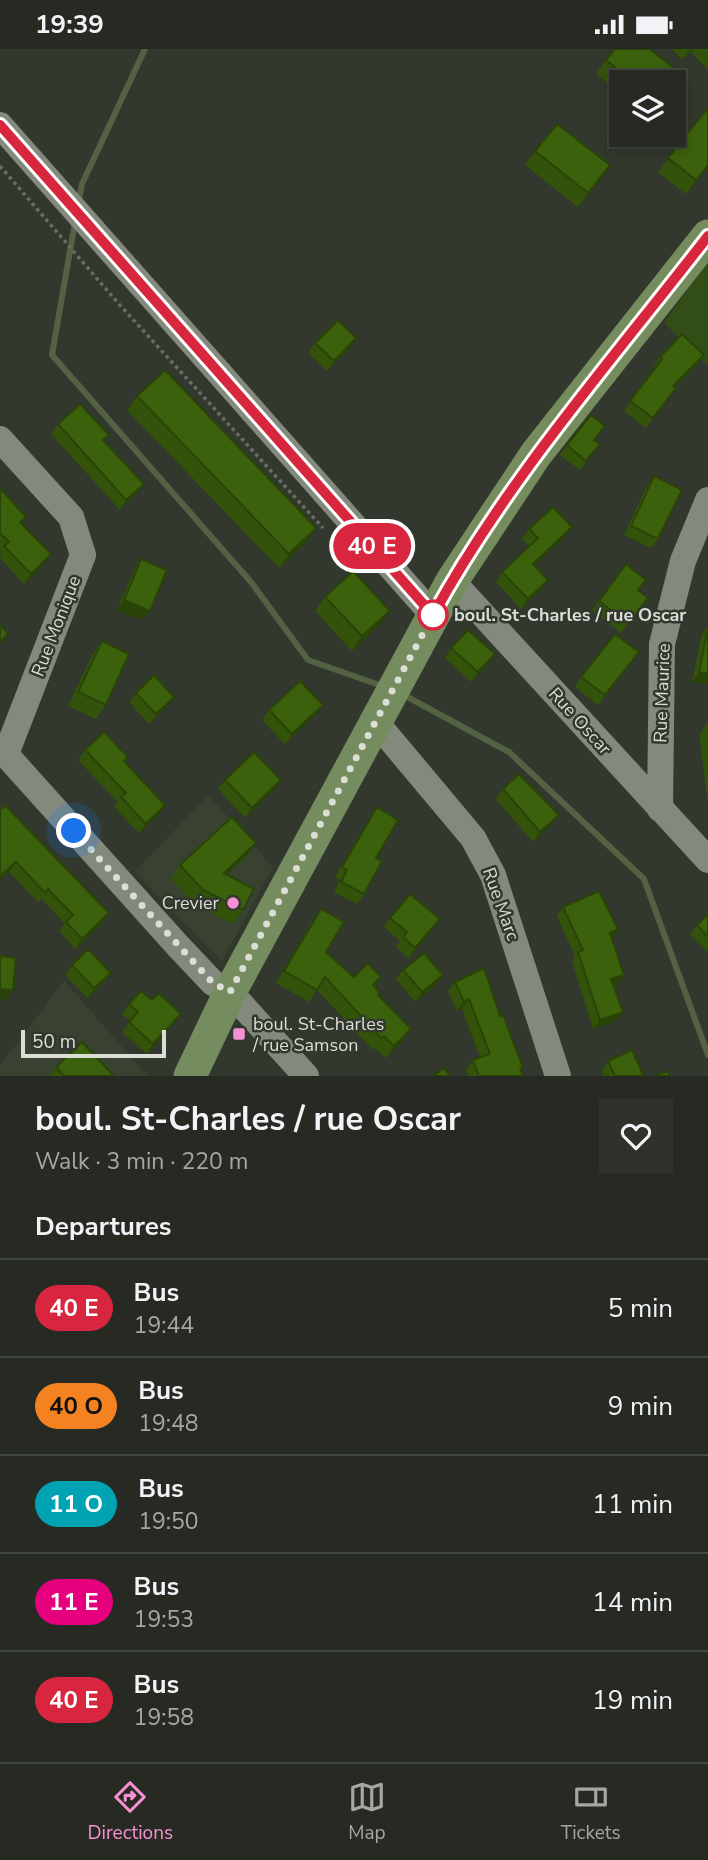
<!DOCTYPE html>
<html lang="en">
<head>
<meta charset="utf-8">
<style>
  :root { --surface:#262a22; --page:#2e322a; --text:#f1f3f6; --muted:#a4a7a5; --line:#424640; --accent:#f591d2 }
  body { margin:0; font-family:"Nunito Sans",sans-serif; background:var(--page); color:var(--text); height:100vh; display:flex; flex-direction:column; font-size:26px; white-space:nowrap }
  * { box-sizing:border-box; margin:0 }
  p { font-size:23px; color:var(--muted) }
  .icon { flex:none; width:38px; height:38px; fill:none; stroke:currentColor; stroke-width:2; stroke-linecap:round; stroke-linejoin:round }
  .map { position:relative; height:1027px; overflow:hidden }
  .drawer { display:flex; flex-direction:column; background:var(--surface); flex:1 }
  .drawer>* { flex:none }
  .badge { padding:0 14px; border-radius:23px; font-size:24px; line-height:46px }
  .fabs { position:absolute; left:609px; top:21px; display:grid; gap:14px }
  .fabs a { display:grid; place-items:center; width:77px; height:77px; border-radius:0px; background:var(--surface); box-shadow:0 4px 10px #0003,0 0 0 2px var(--line); font-size:35px }
  .scale { position:absolute; left:21px; bottom:18px; width:145px; box-sizing:border-box; padding-left:7px; border:4px solid #daded7; border-top:0; font-size:19px; line-height:24px; white-space:nowrap; color:#daded7; -webkit-text-stroke:5px #32382d; paint-order:stroke }
  .you { position:absolute; width:35px; height:35px; margin:-18px; border:5px solid #fff; border-radius:50%; background:#1a73e8; box-shadow:0 0 0 10px #1a73e833 }
  .map>.badge { position:absolute; translate:-50% -50%; box-shadow:0 0 0 4px #fff }
  h2 { padding:0 35px; font-size:26px; line-height:63px }
  .round { display:grid; place-items:center; flex:none; width:74px; height:74px; border-radius:0px; background:var(--page) }
  .overview { display:flex; align-items:center; justify-content:space-between; height:119px; padding:0 35px }
  h1 { font-size:33px; font-weight:700; line-height:52px }
  ul { padding:0; list-style:none }
  li { display:flex; align-items:center; gap:21px; height:98px; padding:0 35px; border-top:2px solid var(--line) }
  li div { flex:1 }
  li b { display:block; font-size:26px }
  li em { font-style:normal }
  li .badge { min-width:77px; font-weight:700; text-align:center }
  .status { display:flex; justify-content:space-between; align-items:center; height:49px; padding:0 35px; background:var(--surface); direction:ltr }
  .status svg { height:19px; fill:currentColor }
  .tab-bar { display:flex; justify-content:space-around; align-items:center; height:98px; border-top:2px solid var(--line); background:var(--surface); font-size:19px; color:var(--muted) }
  .tab-bar a { display:grid; justify-items:center; gap:4px }
  .tab-bar .current { color:var(--accent) }
  .map>svg:first-child { display:block }
  .built { fill:#394231 }
  .green { fill:#334d16 }
  .lines { fill:none; stroke-linecap:round; stroke-linejoin:round }
  .stream { stroke:#536243; stroke-width:6 }
  .path { stroke:#686e64; stroke-width:3.5; stroke-dasharray:3.5 3.5; stroke-linecap:butt }
  .minor { stroke:#838a7d; stroke-width:26 }
  .major { stroke:#758c5e; stroke-width:33 }
  .wall { fill:#34530a }
  .shaded-wall { fill:#2a4408 }
  .building { fill:#3c610c; stroke:#2a4408; stroke-width:2 }
  .line-casing { stroke:#fff; stroke-width:16 }
  .line { stroke:#d7263d; stroke-width:10 }
  .walk { stroke:#daded7; stroke-width:7; stroke-dasharray:0 12.6 }
  .stop-dot { fill:#fff; stroke:#d7263d; stroke-width:3.5 }
  .poi-dot { fill:#f591d2; stroke:#32382d; stroke-width:2.5 }
  .labels { text-anchor:middle; dominant-baseline:central; stroke-width:5; stroke-linejoin:round; paint-order:stroke }
  .stop-label { font-size:18px; font-weight:bold; fill:#daded7; stroke:#32382d; text-anchor:start }
  .street-label { font-size:18px; fill:#daded7; stroke:#32382d }
  .poi-label { font-size:18px; fill:#daded7; stroke:#32382d; text-anchor:end }
</style>
</head>
<body>
<div class="status"><b>19:39</b><svg viewBox="0 0 49 12"><path d="M0 12V9h3v3zM5 12V6h3v6zM10 12V3h3v9zM15 12V0h3v12zM26 1h20v11H26zM47 4h2v5h-2z"/></svg></div>
<div class="map">
<svg width="708" height="1027" viewBox="0 0 708 1027">
  <rect width="100%" height="100%" fill="#32382d"/>
  <path class="built" d="M208 746 273 818 222 912 135 823Z
    M64 932 148 1027H0V1017Z"/>
  <path class="green" d="M708 211V317L664 274Z"/>
  <g class="lines">
    <path class="stream" d="M79 152 82 135 145 0
      M75 173 52 306 251 533 308 611 385 638
      M402 645 509 703 644 830 708 1006"/>
    <path class="path" d="M0 117 118 254 323 479"/>
    <path class="minor" d="M0 76 433 566
      M0 390 71 468 83 506 6 705
      M452 532 708 811
      M375 672 473 789 493 826 558 1027
      M0 699 178 897 213 934 230 943 306 1027
      M660 760 662 595 683 512 708 451"/>
    <path class="major" d="M190 1027 230 943 452 532 536 405 708 187"/>
  </g>
  <path class="wall" d="M672 0H708V21L691 3 682 11Z
    M606 11 674 33H621V45L596 25Z
    M708 59V118L686 145 658 123Z
    M535 102 610 116 578 158 525 116Z
    M315 294 350 299 327 322 308 304Z
    M704 306 697 316 675 338 646 379 624 362 655 319 653 318 660 308Z
    M137 347 306 494 279 519 127 361Z
    M58 375 137 444 120 461 51 385Z
    M595 391 593 405 580 421 560 406 567 396Z
    M654 427 658 490 651 499 624 486 647 437Z
    M0 439 44 515 24 535 0 509 1 502 0 501Z
    M529 480 565 488 534 517 548 531 541 541 521 560 496 533 502 523 529 497 522 490Z
    M141 510 143 571 117 561 135 519Z
    M639 541 641 558 621 584 592 561 599 552Z
    M325 548 380 576 352 602 315 562Z
    M708 576V636L692 633 702 585Z
    M102 592 106 656 96 670 68 657 92 606Z
    M451 599 488 615 471 633 445 609Z
    M639 603 598 656 575 638 581 628Z
    M136 644 167 657 149 675 129 653Z
    M269 661 316 666 285 695 262 671Z
    M708 673V754L699 686Z
    M85 701 128 708 125 713 159 766 139 784 114 758 118 753 78 711Z
    M225 731 274 741 245 769 218 740Z
    M503 740 552 775 533 793 496 750Z
    M377 758 376 809 364 845 357 855 334 843 340 831 335 828 370 768Z
    M0 761 103 874 75 900 59 882 65 875 42 850 38 853 9 823Z
    M256 794 247 807 227 826 243 861 233 875 194 855 171 830 180 816Z
    M563 858 618 880 612 889 624 926 617 935 613 937 623 963 616 972 593 980 572 912 575 907 557 867Z
    M321 860 326 903 354 928H381L374 938 378 946 411 980 402 993 385 1009 375 999 373 1001 317 941 309 953 276 934 312 872Z
    M708 865V904L690 886 697 876Z
    M390 869 440 870 409 909 396 898 400 892 384 878Z
    M72 916 111 924 104 933 88 949 65 926Z
    M403 921 436 936 415 953 396 930Z
    M455 933 500 967 523 1027H468L466 1021 473 1011 480 1008 462 960 457 962 448 942Z
    M152 951 181 965 174 974 147 1005 122 983 130 972 122 965 129 955Z
    M608 1012 644 1027H604L601 1022Z
    M56 1018 114 1027H50Z"/>
  <path class="shaded-wall" d="M690 0H693L682 11Z
    M610 116 600 131 578 158 588 144Z
    M708 116V118L686 145 696 131Z
    M356 289 350 299 327 322 334 312Z
    M704 306 697 316 666 347 673 337Z
    M144 435 137 444 120 461 126 451Z
    M572 478 565 488 526 525 533 515Z
    M316 479 306 494 279 519 289 505Z
    M51 505 44 515 24 535 31 525Z
    M548 531 541 541 521 560 528 550Z
    M124 551 150 562 143 571 117 561Z
    M390 562 380 576 352 602 362 587Z
    M495 605 488 615 471 633 478 623Z
    M699 623 708 625V636L692 633Z
    M174 648 167 657 149 675 156 665Z
    M323 656 316 666 285 695 292 685Z
    M281 731 274 741 245 769 252 759Z
    M165 756 159 766 139 784 146 775Z
    M559 766 552 775 533 793 540 783Z
    M256 794 247 807 214 838 224 824Z
    M16 813 9 823 0 831V827Z
    M109 864 103 874 75 900 82 890Z
    M440 870 433 880 409 909 415 899Z
    M618 880 612 890 610 884Z
    M111 924 104 933 88 949 94 939Z
    M443 926 436 936 415 953 422 943Z
    M624 926 617 935 605 939 611 930Z
    M0 940 13 941 6 951 0 950Z
    M469 950 462 960 457 962 464 953Z
    M623 963 616 972 593 980 600 971Z
    M181 965 174 974 147 1005 153 995Z
    M411 980 402 993 385 1009 394 997Z"/>
  <path class="building" d="M615 0H650L681 25 674 34V33H634L606 11Z
    M708 59V116L696 131 668 109Z
    M557 75 610 116 588 144 535 102Z
    M338 271 356 289 334 312 315 294Z
    M682 285 704 306 673 337 676 339 653 369 630 352 662 310 660 308Z
    M165 321 316 479 289 505 137 347Z
    M80 355 109 386 103 391 144 435 126 451 58 375Z
    M591 366 605 377 594 391 600 395 586 412 567 396Z
    M654 427 682 441 658 490 631 477Z
    M0 439 26 468 20 473 51 505 31 525 4 497 9 493 0 484Z
    M553 458 572 478 533 515 548 531 528 550 502 523 538 489 529 480Z
    M141 510 167 521 150 562 124 551Z
    M626 515 646 531 638 541 648 549 628 574 599 552Z
    M353 522 390 562 362 587 325 548Z
    M0 576 8 585 0 593Z
    M708 578V625L699 623Z
    M468 581 495 605 478 623 451 599Z
    M615 585 639 603 605 646 581 628Z
    M102 592 129 605 106 656 78 643Z
    M154 626 174 648 156 665 136 644Z
    M300 632 323 656 292 685 269 661Z
    M104 683 128 708 124 712 165 756 146 775 121 748 126 744 85 701Z
    M254 703 281 731 252 759 225 731Z
    M519 725 559 766 540 783 503 740Z
    M5 756 109 864 82 890 66 873 73 866 48 840 45 844 16 813 0 827V761Z
    M377 758 398 771 376 809 382 812 364 845 341 833 347 821 342 818Z
    M232 768 256 794 224 824 254 840 243 861 203 841 180 816Z
    M599 842 618 880 610 884 624 926 611 930 623 963 600 971 578 903 583 901 563 858Z
    M410 845 440 870 415 899 403 888 407 883 390 869Z
    M321 860 344 873 326 903 354 928 368 914 381 928 373 936 380 944 378 946 411 980 394 997 384 987 381 989 325 928 317 941 284 922Z
    M708 865V888L697 876Z
    M88 900 111 924 94 939 72 916Z
    M424 904 443 926 422 943 403 921Z
    M0 907 16 909 13 941 0 940Z
    M484 919 500 967 503 966 523 1019 520 1020 523 1027H479L473 1011 490 1005 469 950 464 953 455 933Z
    M141 942 152 951 159 944 181 965 153 995 129 973 138 963 129 955Z
    M82 993 114 1027H64L56 1018Z
    M632 1001 644 1027H615L608 1012Z
    M444 1019 450 1027H433Z
    M668 1022 670 1027H655Z"/>
  <g class="lines">
    <g class="line-casing">
      <path id="line" d="M0 76 433 566C508 429 613 310 708 187"/>
    </g>
    <use href="#line" class="line"/>
    <path class="walk" d="M74 782 213 934 230 943 433 566"/>
  </g>
  <circle class="stop-dot" cx="433" cy="566" r="14"/>
  <g class="poi-dot">
    <circle cx="233" cy="854" r="7"/>
    <rect x="232" y="978" width="14" height="14" rx="3.5"/>
  </g>
  <g class="labels">
    <g class="stop-label">
      <text x="454" y="566">boul. St-Charles / rue Oscar</text>
    </g>
    <g class="street-label">
      <text transform="translate(56 577) rotate(-69)">Rue Monique</text>
      <text transform="translate(662 644) rotate(-88)">Rue Maurice</text>
      <text transform="translate(580 672) rotate(48)">Rue Oscar</text>
      <text transform="translate(501 855) rotate(70)">Rue Marc</text>
    </g>
    <g class="poi-label">
      <text x="219" y="854">Crevier</text>
      <text x="253" y="975" text-anchor="start">boul. St-Charles<tspan x="253" dy="21">/ rue Samson</tspan></text>
    </g>
  </g>
</svg>
<div class="fabs">
<a><svg class="icon" aria-label="layers" viewBox="0 0 24 24"><path d="M12 4l9 5-9 5-9-5zM3 14l9 5 9-5"/></svg></a>
</div>
<div class="scale">50 m</div>
<div class="you" style="left:74px;top:782px"></div>
<b class="badge" style="left:372px;top:497px;background:#d7263d;color:#fff">40 E</b>
</div>
<section class="drawer">
<div class="overview"><div><h1>boul. St-Charles / rue Oscar</h1><p>Walk · 3 min · 220 m</p></div><a class="round"><svg class="icon" aria-label="heart" viewBox="0 0 24 24"><path d="M12 20l-8-8c-3-5 5-10 8-4 3-6 11-1 8 4z"/></svg></a></div>
<h2>Departures</h2>
<ul>
<li><span class="badge" style="background:#d7263d;color:#fff">40 E</span><div><b>Bus</b><p>19:44</p></div><em>5 min</em></li>
<li><span class="badge" style="background:#f58220;color:#111">40 O</span><div><b>Bus</b><p>19:48</p></div><em>9 min</em></li>
<li><span class="badge" style="background:#00a3b4;color:#fff">11 O</span><div><b>Bus</b><p>19:50</p></div><em>11 min</em></li>
<li><span class="badge" style="background:#e6007e;color:#fff">11 E</span><div><b>Bus</b><p>19:53</p></div><em>14 min</em></li>
<li><span class="badge" style="background:#d7263d;color:#fff">40 E</span><div><b>Bus</b><p>19:58</p></div><em>19 min</em></li>
</ul>
</section>
<nav class="tab-bar">
<a class="current"><svg class="icon" aria-label="directions" viewBox="0 0 24 24"><path d="M12 3l9 9-9 9-9-9zM9 14v-3h6M13 9l2 2-2 2"/></svg>Directions</a>
<a><svg class="icon" aria-label="map" viewBox="0 0 24 24"><path d="M3 6l6-2 6 2 6-2v14l-6 2-6-2-6 2zM9 4v14M15 6v14"/></svg>Map</a>
<a><svg class="icon" aria-label="tickets" viewBox="0 0 24 24"><path d="M3 7h18v10H3zM15 7v10"/></svg>Tickets</a>
</nav>
</body>
</html>
